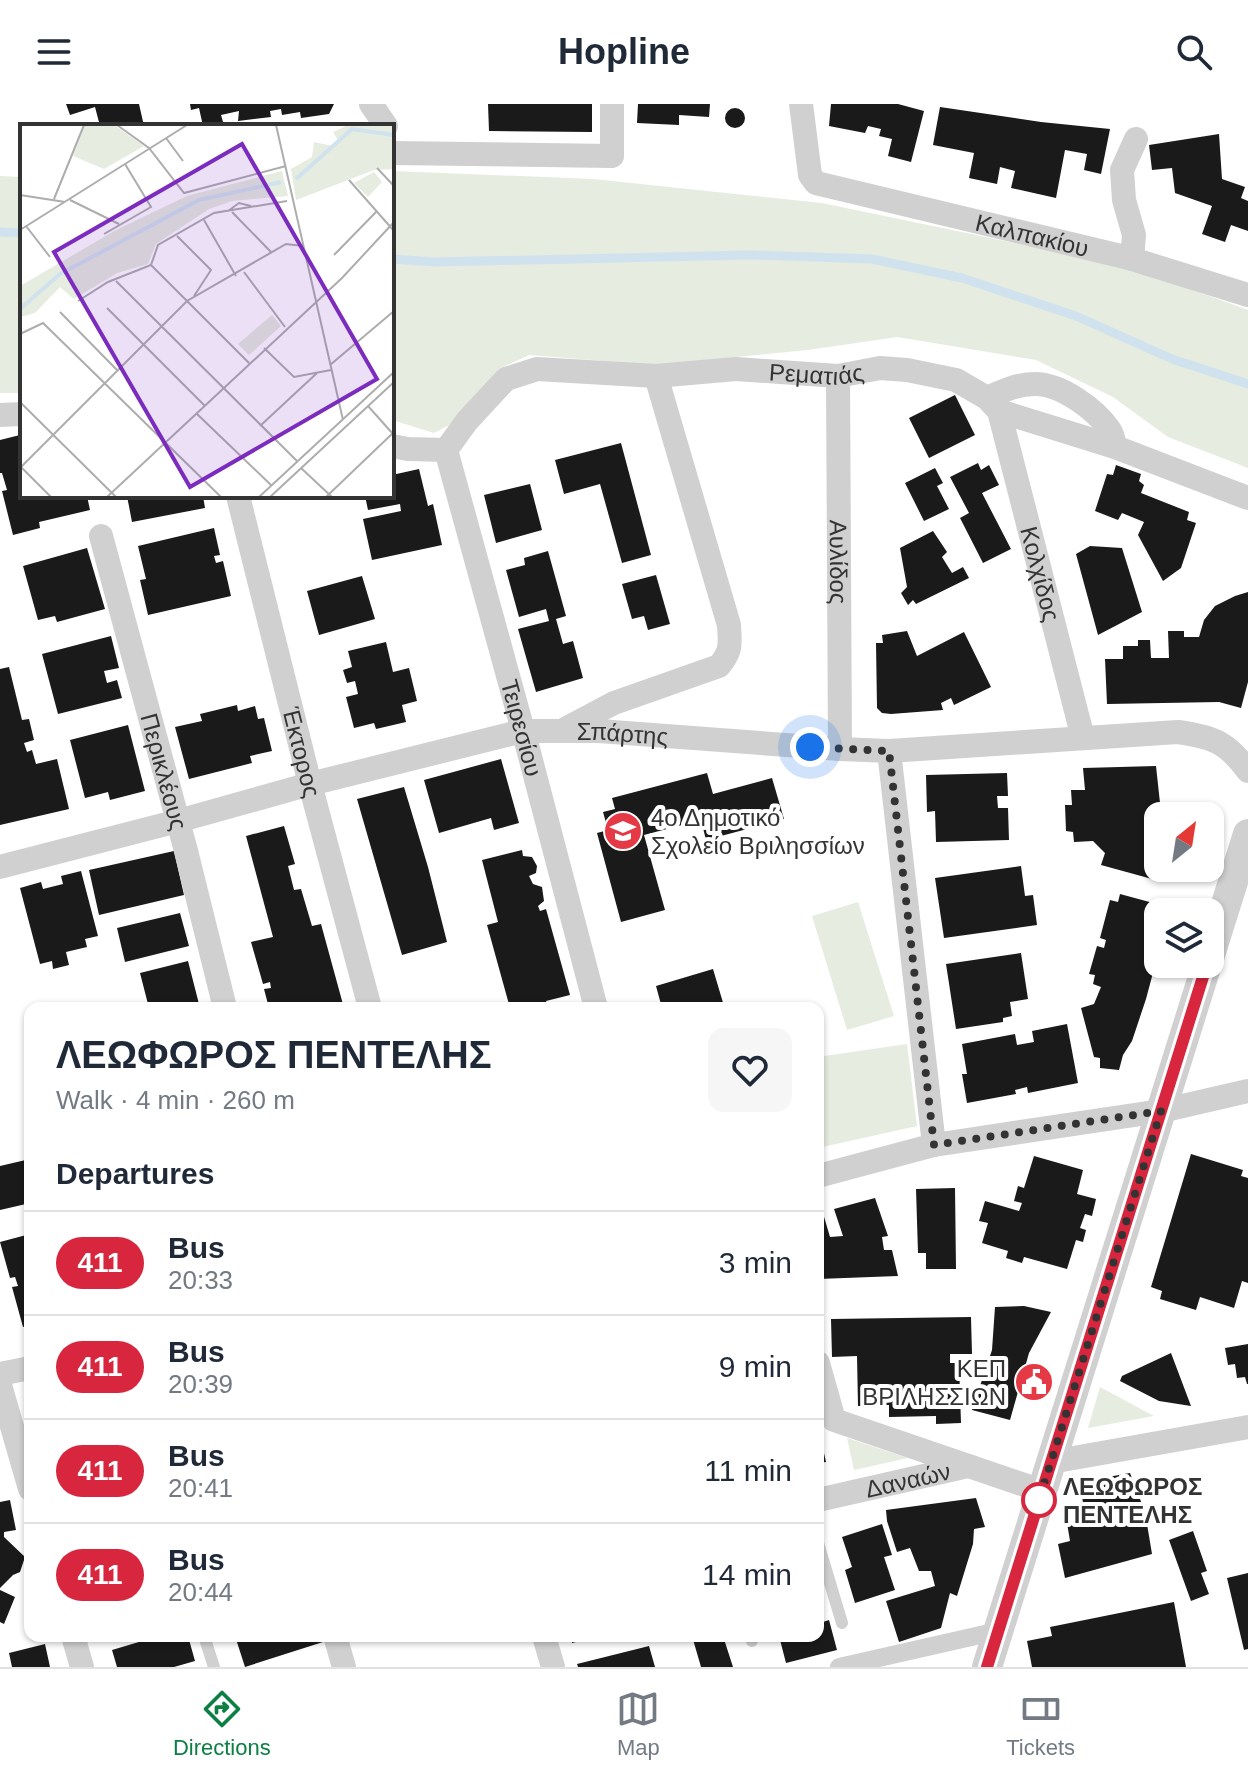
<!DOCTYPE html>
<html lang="en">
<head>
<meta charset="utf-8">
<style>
  :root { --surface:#fff; --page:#f6f6f7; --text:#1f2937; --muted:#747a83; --line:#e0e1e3; --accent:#0b8043 }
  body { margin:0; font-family:Arial,sans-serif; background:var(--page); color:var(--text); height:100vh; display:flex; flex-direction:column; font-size:30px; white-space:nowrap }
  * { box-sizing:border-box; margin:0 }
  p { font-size:26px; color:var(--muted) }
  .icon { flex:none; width:44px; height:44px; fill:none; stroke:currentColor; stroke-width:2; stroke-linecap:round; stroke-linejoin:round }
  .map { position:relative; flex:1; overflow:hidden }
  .drawer { position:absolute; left:24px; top:898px; width:800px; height:640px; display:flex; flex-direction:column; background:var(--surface); border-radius:16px; box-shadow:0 2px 6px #0004 }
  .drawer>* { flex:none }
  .badge { padding:0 16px; border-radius:26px; font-size:28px; line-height:52px }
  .needle { width:52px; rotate:30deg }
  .controls { position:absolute; left:1144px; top:698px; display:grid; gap:16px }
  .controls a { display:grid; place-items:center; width:80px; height:80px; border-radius:16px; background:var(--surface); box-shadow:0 2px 6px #0004; font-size:40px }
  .you { position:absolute; width:40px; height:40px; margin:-20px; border:6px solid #fff; border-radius:50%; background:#1a73e8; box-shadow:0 0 0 12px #1a73e833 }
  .map>.badge { position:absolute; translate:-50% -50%; box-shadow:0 0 0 4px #fff }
  h2 { padding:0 32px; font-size:30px; line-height:72px }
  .round { display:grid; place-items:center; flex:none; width:84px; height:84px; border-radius:16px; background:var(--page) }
  .summary { display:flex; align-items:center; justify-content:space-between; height:136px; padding:0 32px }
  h1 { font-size:38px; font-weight:800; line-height:60px }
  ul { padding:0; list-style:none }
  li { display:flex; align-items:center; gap:24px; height:104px; padding:0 32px; border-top:2px solid var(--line) }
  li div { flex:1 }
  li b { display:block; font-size:30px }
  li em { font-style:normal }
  li .badge { min-width:88px; font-weight:700; text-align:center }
  header { display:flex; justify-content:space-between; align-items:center; height:104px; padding:0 32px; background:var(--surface); font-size:36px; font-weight:800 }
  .menu { display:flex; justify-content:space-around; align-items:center; height:112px; border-top:2px solid var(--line); background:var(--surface); font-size:22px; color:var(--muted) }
  .menu a { display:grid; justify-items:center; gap:4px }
  .menu .on { color:var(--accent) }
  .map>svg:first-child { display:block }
  .green { fill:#e6ecdf }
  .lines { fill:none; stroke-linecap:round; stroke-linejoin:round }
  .stream { stroke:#cfe2ee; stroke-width:9 }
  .building { fill:#1a1a1a }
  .service { stroke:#d0d0d0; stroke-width:12 }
  .pedestrian { stroke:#d0d0d0; stroke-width:18 }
  .minor { stroke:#d0d0d0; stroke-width:24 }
  .tertiary { stroke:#d0d0d0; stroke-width:30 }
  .line-casing { stroke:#fff; stroke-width:18 }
  .line { stroke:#d7263d; stroke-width:12 }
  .walk { stroke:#333; stroke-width:8; stroke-dasharray:0 14.4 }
  .stop-dot { fill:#fff; stroke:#d7263d; stroke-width:4 }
  .labels { text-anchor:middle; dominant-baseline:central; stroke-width:8; stroke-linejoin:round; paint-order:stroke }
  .street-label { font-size:24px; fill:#333; stroke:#fff }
  .poi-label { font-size:24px; fill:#333; stroke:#fff; text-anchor:start }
  .stop-label { font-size:24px; font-weight:bold; fill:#333; stroke:#fff; text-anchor:start }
  .inset-river { fill:none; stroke:#cfe2ee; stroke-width:4 }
  .inset-road { fill:none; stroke:#adadad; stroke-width:2 }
  .view { fill:#7b2cbf; fill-opacity:0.15; stroke:#7b2cbf; stroke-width:4 }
  .inset-edge { fill:none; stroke:#333; stroke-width:4 }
</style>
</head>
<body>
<header><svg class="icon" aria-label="menu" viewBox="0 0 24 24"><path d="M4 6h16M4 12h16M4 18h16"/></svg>Hopline<svg class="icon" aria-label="search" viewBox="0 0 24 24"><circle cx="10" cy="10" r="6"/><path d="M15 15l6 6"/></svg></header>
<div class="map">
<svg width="1248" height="1563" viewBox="0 0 1248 1563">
  <rect width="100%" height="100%" fill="#fff"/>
  <path class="green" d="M392 67 593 75 822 99 1129 163 1248 206V364L1168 333 1113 293 1036 256 897 233 808 246 656 261 529 251 499 265 453 319 434 329 392 316Z
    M0 72 22 73V289H0Z
    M858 798 894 912 847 926 812 812Z
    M907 940 917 1022 818 1044V953Z
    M1100 1283 1154 1312 1088 1324Z
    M847 1334 908 1354 854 1366Z"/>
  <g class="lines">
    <path class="stream" d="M0 128 22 129
      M392 155 435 158 751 151 872 155 962 174 1076 212 1172 255 1248 280"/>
  </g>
  <path class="building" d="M66 0H139L144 22H100L95 3 70 11Z
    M190 0H334L329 10 301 14 300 8 282 11 281 5 270 7 271 13 238 17 239 7 221 11 223 18 206 22H203L199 4 191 6Z
    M488 0H592V28L489 27Z
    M638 0H710L709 13 679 11V21L637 19Z
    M831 0H898L924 7 911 58 888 52 892 35 879 32 881 25 868 22 865 29 829 22Z
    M940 3 1041 18 1110 25 1101 70 1084 66 1087 50 1065 46 1056 94 1011 84 1015 67 1000 63 997 80 969 74 974 49 933 41Z
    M725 14a10 10 0 1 1 20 0a10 10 0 1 1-20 0Z
    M1219 30 1222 75 1245 83 1241 94 1248 97V127L1231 121 1225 138 1202 130 1212 102 1175 89 1172 64 1152 66 1149 41Z
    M955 291 975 331 929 354 909 314Z
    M20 331 22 340V392H87L90 406 39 418 40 424 13 431 2 387 7 386 2 369H0V336Z
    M621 339 651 451 622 459 600 380 564 390 555 356Z
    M978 359 981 366 989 361 999 381 982 389 1011 445 983 459 960 414 969 409 950 373Z
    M1116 361 1141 370 1139 377 1144 381 1141 389 1189 408 1187 416 1196 419 1181 464 1163 477 1138 431 1144 418 1122 409 1118 416 1095 407 1107 370 1113 371Z
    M935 364 943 379 937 382 949 405 924 417 905 379Z
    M419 365 428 402 433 400 442 441 372 456 363 415 401 407 400 400 368 406 365 392H392V371Z
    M530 380 542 426 496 439 484 391Z
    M127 392H203L205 404 132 418Z
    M214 424 220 451 214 452 216 459 223 457 231 492 148 511 140 476 146 475 138 442Z
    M933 427 947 448 942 453 952 469 963 463 969 474 916 500 913 496 908 501 901 489 907 483 900 444Z
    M1090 442 1122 444 1142 508 1098 531 1076 450Z
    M87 444 105 505 57 518 55 512 38 516 23 462Z
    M548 447 566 512 556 515 563 540 573 537 583 574 536 588 518 525 549 517 546 505 519 513 506 466 525 461 524 454Z
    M656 471 670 520 648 526 644 512 632 515 622 480Z
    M362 472 375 515 319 531 307 487Z
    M1248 488V578L1241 604 1219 598 1107 600 1105 555H1123V542H1138V536H1150L1151 554H1169L1168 527H1184V533H1199L1204 516 1215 502 1235 492Z
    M907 527 917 552 964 528 991 583 954 601 951 594 941 599 943 606 891 610 882 609 877 604 876 539H883L882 531Z
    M111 532 119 564 104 567 107 579 117 576 122 594 58 610 42 550Z
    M386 538 393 568 409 564 417 597 402 601 406 618 376 625 374 619 354 624 346 593 358 590 355 577 347 579 343 566 352 563 348 547Z
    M9 563 22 616 29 615 34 636 24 639 27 648 32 646 36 660 57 655 69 705 0 721V565Z
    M237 601 238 607 255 602 258 615 264 614 272 647 250 652 252 659 189 675 175 623 202 617 200 610Z
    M128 621 145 687 110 696 108 688 85 694 70 636Z
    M501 655 519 719 494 726 491 714 439 729 424 676Z
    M1156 662 1160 699 1193 704 1191 712H1158V764H1181L1179 772 1154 769 1152 775 1101 761 1105 749 1093 737 1074 738 1073 728 1066 727 1065 701H1072L1071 686H1085L1083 664Z
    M707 669 713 690 772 674 784 715 706 736 701 716 644 731 665 806 621 818 597 729 608 726 603 708 615 705 612 694Z
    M1007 669 1008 692H997L998 704H1008L1009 736 936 738 935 707 927 708 926 671Z
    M404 683 428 763 447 838 402 851 357 695Z
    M284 722 295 760 288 762 294 786 301 785 312 822 321 820 344 904H269L264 885 271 884 270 878 263 880 251 838 273 833 246 732Z
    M522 746 523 752 532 753 537 762 536 769 529 772 533 780 542 783 544 797 538 802 540 807 546 805 570 891 546 897 548 904H510L487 821 498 818 482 756Z
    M174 747 184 791 99 811 89 766Z
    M1021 762 1025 792 1033 791 1037 821 944 834 935 774Z
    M81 767 98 832 85 835 87 843 66 848 69 861 53 865 52 857 40 860 20 784 41 778 43 785 63 780 61 772Z
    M1120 790 1168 803 1167 808H1158V850L1146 895 1132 937 1123 951 1119 966 1100 964V954L1094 953 1081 904 1094 900 1101 883 1093 880 1095 871 1089 870 1097 842 1104 844 1106 836 1100 834 1110 796 1118 798Z
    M180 809 189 842 125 858 117 824Z
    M1021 849 1028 895 1010 898 1012 912 1003 914V918L956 925 946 860Z
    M188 857 200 904H149L140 869Z
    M713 865 724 902 718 904H662L656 882Z
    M1067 920 1078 979 1028 989 1027 983 1015 986 1016 990 967 999 962 970H967L962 940 1015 930 1017 941 1034 938 1032 927Z
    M1191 1050 1243 1066 1241 1072 1248 1074V1179L1242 1177 1234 1204 1200 1193 1196 1206 1160 1195 1162 1187 1151 1183Z
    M1034 1052 1083 1066 1077 1090 1096 1095 1092 1112 1085 1110 1080 1124 1086 1126 1083 1138 1076 1136 1067 1165 1024 1153 1022 1159 1006 1154 1008 1147 982 1139 988 1119 979 1117 985 1097 1019 1107 1022 1099 1014 1097 1018 1082 1024 1084Z
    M30 1055V1110L26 1100 0 1106V1062Z
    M955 1084 956 1165H926V1149H918L916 1085Z
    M875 1094 888 1132 882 1133 884 1146H892L898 1172 818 1175V1107L822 1106 830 1133 843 1132 834 1105Z
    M30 1130V1221L23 1223 12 1183 18 1182 15 1173 10 1174 0 1138Z
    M1024 1202 1051 1208 1029 1249 1010 1316 972 1306 992 1246 995 1203Z
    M971 1213 972 1250H950V1259H959L961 1319 936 1320V1312L889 1313V1301L858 1302 857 1252 832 1253 831 1215Z
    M1248 1240V1280H1247L1245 1273 1237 1274 1235 1260 1228 1261 1225 1244Z
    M1171 1249 1191 1302 1159 1297 1120 1277 1122 1272Z
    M818 1327H819L826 1358 818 1359Z
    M1130 1369 1145 1408 1152 1450 1065 1474 1058 1440 1070 1437 1067 1419 1076 1417 1072 1401 1083 1399 1080 1378Z
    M976 1394 985 1423 974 1425 973 1440 957 1492 950 1489 941 1524 899 1538 886 1497 935 1482 931 1467H919L910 1444 897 1448 887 1417 886 1406Z
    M10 1396 16 1426 4 1428V1433L25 1453 20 1468 13 1471 0 1484V1398Z
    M882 1420 892 1451 884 1453 895 1486 855 1499 845 1466 852 1463 842 1433Z
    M1193 1427 1207 1467 1201 1469 1209 1490 1191 1497 1169 1436Z
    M1248 1469V1545L1244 1546 1227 1474Z
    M0 1486 15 1493 4 1520 0 1518Z
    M1174 1498 1186 1563H1032L1027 1537 1052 1532 1050 1523Z
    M818 1505 823 1518 829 1516 837 1546 786 1559 779 1532H818Z
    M159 1532H188L195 1557 174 1563H117L112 1546Z
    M235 1532H321L323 1538 245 1563Z
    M570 1532H595V1533L572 1539Z
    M692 1532H723L733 1563H701Z
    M45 1540 50 1563H12L9 1549Z
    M649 1542 655 1563H578L577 1560Z"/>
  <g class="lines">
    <path class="service" d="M818 1439 842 1519
      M204 1532 214 1563
      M750 1532 752 1537"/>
    <path class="pedestrian" d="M839 1563 998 1527"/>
    <g class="minor">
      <path d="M371 0 386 22"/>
      <path id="s1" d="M801 0 810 71 816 79 1129 154 1248 191"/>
      <path d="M392 49 612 52V0"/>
      <path d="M1132 155 1134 131 1124 96 1122 66 1136 35"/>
      <path id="s2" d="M838 272 840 645"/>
      <path d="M987 294C1003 287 1017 280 1035 280 1061 280 1095 305 1109 325 1113 330 1114 337 1115 343"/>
      <path id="s3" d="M999 307 1083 634"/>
      <path d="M0 311 22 310"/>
      <path id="s4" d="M392 342 408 345 446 346 467 317 506 275 537 265 656 272 736 265 838 272 880 264 907 266 956 276 987 294 999 307 1115 343 1248 394"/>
      <path id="s5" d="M446 346 527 641 596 904"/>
      <path id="s6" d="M238 392 310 680 370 904"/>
      <path id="s7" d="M101 432 186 747 225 904"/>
      <path d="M565 625 614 599 719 562C732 546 730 541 729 521L656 272"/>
      <path d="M889 647 934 1041"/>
      <path id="s8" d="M0 763 178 717 310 680 523 627H599L840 645 889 647 1178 628C1213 633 1227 638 1248 667"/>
      <path d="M818 1072 934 1041 1161 1007 1248 987"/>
      <path d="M818 1259 834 1316 1042 1387"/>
      <path d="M0 1270 30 1264"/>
      <path d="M0 1281 30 1385"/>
      <path d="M1051 1358 1248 1323"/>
      <path id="s9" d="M818 1396 968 1362"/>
      <path d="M73 1532 82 1563"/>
      <path d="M335 1532 344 1563"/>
      <path d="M544 1532 553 1563"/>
    </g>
    <path class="tertiary" d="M1210 851 1248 730
      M987 1563 1207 860"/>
  </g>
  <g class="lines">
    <g class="line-casing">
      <path id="line" d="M987 1563 1207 860"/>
    </g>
    <use href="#line" class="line"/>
    <path class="walk" d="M810 643 889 647 934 1041 1161 1007 1039 1396"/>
  </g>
  <defs>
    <g id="school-disc" transform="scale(2)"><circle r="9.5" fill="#e63946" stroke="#fff"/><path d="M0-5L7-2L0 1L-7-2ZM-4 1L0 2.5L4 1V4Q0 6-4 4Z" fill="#fff"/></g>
    <g id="civic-disc" transform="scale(2)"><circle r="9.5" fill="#e63946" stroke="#fff"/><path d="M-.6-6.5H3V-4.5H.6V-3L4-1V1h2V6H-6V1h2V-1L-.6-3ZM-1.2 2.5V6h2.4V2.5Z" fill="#fff"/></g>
  </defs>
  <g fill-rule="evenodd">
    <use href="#school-disc" x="623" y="727"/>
    <use href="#civic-disc" x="1034" y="1278"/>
  </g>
  <circle class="stop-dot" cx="1039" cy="1396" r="16"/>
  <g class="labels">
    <g class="street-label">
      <text stroke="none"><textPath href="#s1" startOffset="304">Καλπακίου</textPath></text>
      <text stroke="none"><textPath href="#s4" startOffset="460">Ρεματιάς</textPath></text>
      <text stroke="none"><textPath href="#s2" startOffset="186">Αυλίδος</textPath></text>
      <text stroke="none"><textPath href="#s3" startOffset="168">Κολχίδος</textPath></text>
      <text stroke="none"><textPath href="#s5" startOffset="288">Τειρεσίου</textPath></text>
      <text stroke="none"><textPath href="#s8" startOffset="640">Σπάρτης</textPath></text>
      <text stroke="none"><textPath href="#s6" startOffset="264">Έκτορος</textPath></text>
      <text stroke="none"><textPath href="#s7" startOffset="244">Περικλέους</textPath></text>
      <text stroke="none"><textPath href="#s9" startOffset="92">Δαναών</textPath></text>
    </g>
    <g class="poi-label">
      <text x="651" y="713">4o Δημοτικό<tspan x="651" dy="28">Σχολείο Βριλησσίων</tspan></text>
      <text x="1006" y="1264" text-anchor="end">ΚΕΠ<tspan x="1006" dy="28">ΒΡΙΛΗΣΣΙΩΝ</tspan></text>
    </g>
    <g class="stop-label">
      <text x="1063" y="1382">ΛΕΩΦΩΡΟΣ<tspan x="1063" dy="28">ΠΕΝΤΕΛΗΣ</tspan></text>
    </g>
  </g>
  <g transform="translate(20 20)">
    <rect width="374" height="374" fill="#fff"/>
    <path d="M65 1H94L124 22 84 45 53 32ZM328 1H374V45L354 46 276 76 271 45 292 33 294 18 313 22 319 18 313 8ZM262 47 268 72 212 77 189 85 136 120 128 140 97 149 54 175 40 163 15 189 0 193V162L96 106 167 72ZM354 48 362 58 348 73 334 59ZM252 191 261 202 229 231 218 220Z" fill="#e6ecdf"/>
    <path class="inset-river" d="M276 55 332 5 374 11M0 185 40 150 179 76 261 58"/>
    <path class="inset-road" d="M97 1 129 24 164 69 266 42M256 1 323 296M146 14 163 37M357 44 374 62M329 56 374 107M0 71 45 78M34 75 64 1M50 76 99 100M208 87 219 79 231 82M212 88 252 129M184 96 216 152M6 102 30 133M0 106 167 1M84 110 131 83 105 40M157 112 191 146 174 172M314 131 357 87M131 141 229 239M224 148 265 203M96 157 277 337M58 177 88 158 131 141 138 121 194 89 267 77M87 184 185 282M40 188 97 246M0 210 23 199 201 373M244 224 274 253 311 246M310 241 374 187M0 278 96 373M348 282 373 310M177 290 252 362M240 302 297 249M1 343 31 373M0 344 167 177 266 120 283 122M281 344 312 373M87 373 322 154 374 98M239 373 374 248M250 373 374 258M306 373 374 308"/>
    <path class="view" d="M222 20 357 255 170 363 34 128Z"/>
    <rect width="374" height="374" class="inset-edge"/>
  </g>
</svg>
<div class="controls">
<a><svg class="needle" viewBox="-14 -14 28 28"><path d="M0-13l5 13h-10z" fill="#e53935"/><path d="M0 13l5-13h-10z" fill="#747a83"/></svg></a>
<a><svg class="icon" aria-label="layers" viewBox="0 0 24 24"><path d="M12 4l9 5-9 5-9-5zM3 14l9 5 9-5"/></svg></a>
</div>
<div class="you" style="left:810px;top:643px"></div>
<section class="drawer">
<div class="summary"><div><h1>ΛΕΩΦΩΡΟΣ ΠΕΝΤΕΛΗΣ</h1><p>Walk · 4 min · 260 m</p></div><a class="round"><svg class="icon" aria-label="heart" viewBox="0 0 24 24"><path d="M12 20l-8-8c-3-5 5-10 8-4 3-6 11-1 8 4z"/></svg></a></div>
<h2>Departures</h2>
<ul>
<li><span class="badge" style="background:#d7263d;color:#fff">411</span><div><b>Bus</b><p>20:33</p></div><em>3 min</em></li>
<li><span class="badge" style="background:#d7263d;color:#fff">411</span><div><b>Bus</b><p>20:39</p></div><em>9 min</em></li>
<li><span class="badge" style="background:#d7263d;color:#fff">411</span><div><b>Bus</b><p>20:41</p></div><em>11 min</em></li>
<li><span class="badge" style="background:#d7263d;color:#fff">411</span><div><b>Bus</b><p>20:44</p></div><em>14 min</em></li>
</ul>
</section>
</div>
<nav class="menu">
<a class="on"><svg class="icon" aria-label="directions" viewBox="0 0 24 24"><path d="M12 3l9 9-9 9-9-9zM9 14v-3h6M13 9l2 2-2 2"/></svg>Directions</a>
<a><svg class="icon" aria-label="map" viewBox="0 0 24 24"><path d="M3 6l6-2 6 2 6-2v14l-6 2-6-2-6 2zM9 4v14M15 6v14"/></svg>Map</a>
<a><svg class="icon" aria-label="tickets" viewBox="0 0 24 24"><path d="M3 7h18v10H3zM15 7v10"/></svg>Tickets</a>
</nav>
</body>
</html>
